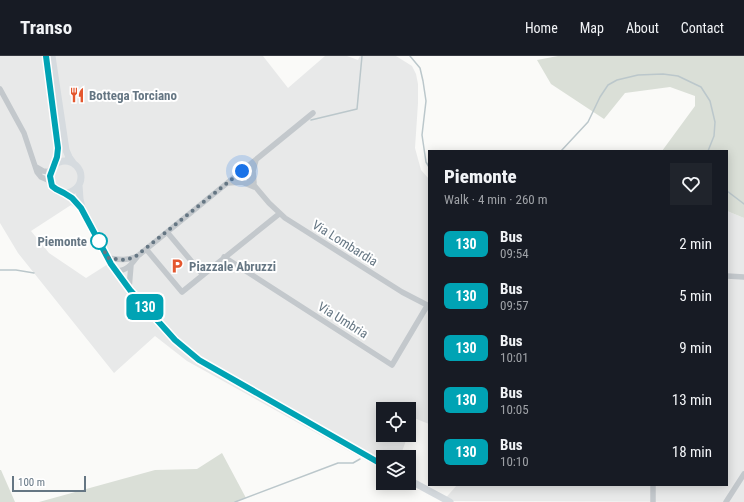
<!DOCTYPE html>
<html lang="en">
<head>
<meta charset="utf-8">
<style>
  :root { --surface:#171b24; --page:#20242c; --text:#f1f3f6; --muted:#9ea1a6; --line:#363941 }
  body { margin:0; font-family:"Roboto Condensed",sans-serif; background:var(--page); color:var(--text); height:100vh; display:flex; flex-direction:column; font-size:15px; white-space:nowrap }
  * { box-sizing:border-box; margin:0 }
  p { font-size:13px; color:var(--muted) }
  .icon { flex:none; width:22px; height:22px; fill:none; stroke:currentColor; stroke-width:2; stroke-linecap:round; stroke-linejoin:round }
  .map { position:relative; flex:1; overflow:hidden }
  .panel { position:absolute; left:428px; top:94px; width:300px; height:336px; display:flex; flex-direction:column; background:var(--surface); border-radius:0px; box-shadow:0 2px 10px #0003 }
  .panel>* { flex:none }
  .badge { padding:0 8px; border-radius:6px; font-size:14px; line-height:26px }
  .controls { position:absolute; left:376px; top:346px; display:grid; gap:8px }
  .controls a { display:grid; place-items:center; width:40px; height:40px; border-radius:0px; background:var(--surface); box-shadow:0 2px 10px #0003; font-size:20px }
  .scale { position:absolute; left:12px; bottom:10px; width:74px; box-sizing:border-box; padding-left:4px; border:2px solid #657683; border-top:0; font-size:11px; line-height:14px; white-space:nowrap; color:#657683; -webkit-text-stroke:3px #fff; paint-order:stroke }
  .you { position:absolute; width:20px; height:20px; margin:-10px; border:3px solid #fff; border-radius:50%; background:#1a73e8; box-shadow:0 0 0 6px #1a73e833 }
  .map>.badge { position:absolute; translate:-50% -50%; box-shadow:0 0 0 2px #fff }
  .round { display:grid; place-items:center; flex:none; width:42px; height:42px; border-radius:0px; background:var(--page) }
  .overview { display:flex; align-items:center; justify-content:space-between; height:68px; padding:0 16px }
  h1 { font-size:19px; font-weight:800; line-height:30px }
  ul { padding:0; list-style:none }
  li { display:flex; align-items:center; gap:12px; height:52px; padding:0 16px }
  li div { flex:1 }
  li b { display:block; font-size:15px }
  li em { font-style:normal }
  li .badge { min-width:44px; font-weight:700; text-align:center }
  header { display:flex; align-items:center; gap:24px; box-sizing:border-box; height:56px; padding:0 20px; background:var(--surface); border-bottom:1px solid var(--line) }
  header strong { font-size:19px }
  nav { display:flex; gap:22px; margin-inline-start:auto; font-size:14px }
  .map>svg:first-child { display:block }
  .built { fill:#e8e9e9; fill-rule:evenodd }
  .green { fill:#dadfd7 }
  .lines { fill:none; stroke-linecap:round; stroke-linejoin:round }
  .stream { stroke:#bbc7cb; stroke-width:1.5 }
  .minor { stroke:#c3c8cc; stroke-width:5.5 }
  .major { stroke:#d6dbdf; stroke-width:7 }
  .line-casing { stroke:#fff; stroke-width:9 }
  .line { stroke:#00a3b4; stroke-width:6 }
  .walk { stroke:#657683; stroke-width:4; stroke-dasharray:0 7.2 }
  .stop-dot { fill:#fff; stroke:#00a3b4; stroke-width:2 }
  .labels { text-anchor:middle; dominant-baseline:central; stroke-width:4; stroke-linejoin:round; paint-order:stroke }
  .poi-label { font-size:13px; font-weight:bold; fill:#657683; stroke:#fff; text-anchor:start }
  .stop-label { font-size:13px; font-weight:bold; fill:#657683; stroke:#fff; text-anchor:end }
  .street-label { font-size:13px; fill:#657683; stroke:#fff }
</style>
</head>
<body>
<header>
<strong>Transo</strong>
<nav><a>Home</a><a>Map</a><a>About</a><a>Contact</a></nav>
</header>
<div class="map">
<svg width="744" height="446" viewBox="0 0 744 446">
  <rect width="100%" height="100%" fill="#fafaf8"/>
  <path class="built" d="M0 0H263L288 32 325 0H347L358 4 360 0H396L412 10 416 18 418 28V47L415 92 421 114 429 123V368L414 362 409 376V353H383V379H408L400 401H383V414L187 305 155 280 114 317 18 197 0 167ZM71 149 79 155 108 208 86 222 49 197 31 175Z
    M727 155 744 162V446L443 445 457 429H727Z"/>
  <path class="green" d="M558 0H744V162L727 155V95H662L695 50V40L670 31 625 37 604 63 551 28 537 4Z
    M222 397 246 442 235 446H39L155 414 197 413Z
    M0 414H1L15 446H0Z"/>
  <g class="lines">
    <path class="stream" d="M410 0 420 12 423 25 426 45 422 79 426 106 429 111
      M311 64 357 53 362 0
      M561 95 588 66 600 41 608 29 617 24 638 19 663 18 678 20 701 31 710 45 715 66 714 80 708 95
      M727 135 744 148
      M0 214H16L34 217
      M235 446 338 407H353L360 403"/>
    <path class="minor" d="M0 33 24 77 37 116 41 121 50 125
      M36 111 43 115 51 116
      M242 115 269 147 285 162 402 236 429 250
      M228 127 242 126 254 131
      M254 127 253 115 256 104
      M146 193 182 236 203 219 167 176
      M224 201 392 309 427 250
      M108 202C119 204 129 205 139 199L313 57
      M115 215C127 215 131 209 137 201
      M203 219 279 158
      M727 220 744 221
      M129 233 131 209
      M653 446V429
      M726 446 744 418"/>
    <path class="major" d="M46 0 58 88 57 101 54 110
      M52 0 66 94 69 101 74 108
      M49 121a16 16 0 1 1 32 0a16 16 0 1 1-32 0Z
      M79 129 80 143 83 156 114 213 147 254 181 290 210 311 383 409
      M64 137 72 142 81 152
      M409 424 450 446"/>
  </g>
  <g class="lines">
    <g class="line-casing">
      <path id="line" d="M46 0 58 92 57 101 50 120 52 130 56 133 64 137 72 142 81 152 111 208 130 234 175 284 199 304 383 409"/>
    </g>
    <use href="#line" class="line"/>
    <path class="walk" d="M99 185 97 181 108 202 125 204 135 201 242 115"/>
  </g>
  <defs>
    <g id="restaurant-bare" transform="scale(1.2)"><path d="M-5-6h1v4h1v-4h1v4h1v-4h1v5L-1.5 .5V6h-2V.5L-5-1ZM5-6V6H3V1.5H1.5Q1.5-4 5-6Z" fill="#e4572e" stroke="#fff" stroke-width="2.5" paint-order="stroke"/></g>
    <g id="parking-bare" transform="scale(1.2)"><path d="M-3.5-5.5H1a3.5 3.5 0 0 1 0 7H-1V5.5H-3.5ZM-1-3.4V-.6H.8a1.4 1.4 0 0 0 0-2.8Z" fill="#e4572e" stroke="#fff" stroke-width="2.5" paint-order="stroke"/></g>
  </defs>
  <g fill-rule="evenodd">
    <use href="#restaurant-bare" x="77" y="39"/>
    <use href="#parking-bare" x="177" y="210"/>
  </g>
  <circle class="stop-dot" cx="99" cy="185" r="8"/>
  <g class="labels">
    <g class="poi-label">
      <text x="89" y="39">Bottega Torciano</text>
      <text x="189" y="210">Piazzale Abruzzi</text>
    </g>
    <g class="stop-label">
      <text x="87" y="185">Piemonte</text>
    </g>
    <g class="street-label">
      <text transform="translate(345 187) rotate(32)">Via Lombardia</text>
      <text transform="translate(343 264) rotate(32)">Via Umbria</text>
    </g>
  </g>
</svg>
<div class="controls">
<a><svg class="icon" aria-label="locate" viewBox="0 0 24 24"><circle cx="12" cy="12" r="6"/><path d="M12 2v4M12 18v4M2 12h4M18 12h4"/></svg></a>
<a><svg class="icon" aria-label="layers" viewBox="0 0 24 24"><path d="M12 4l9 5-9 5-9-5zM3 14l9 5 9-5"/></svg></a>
</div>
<div class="scale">100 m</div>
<div class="you" style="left:242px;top:115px"></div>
<b class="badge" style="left:145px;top:251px;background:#00a3b4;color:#fff">130</b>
<section class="panel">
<div class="overview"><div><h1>Piemonte</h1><p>Walk · 4 min · 260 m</p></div><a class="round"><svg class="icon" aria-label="heart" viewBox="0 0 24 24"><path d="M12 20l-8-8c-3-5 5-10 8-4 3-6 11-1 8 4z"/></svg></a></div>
<ul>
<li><span class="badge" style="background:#00a3b4;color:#fff">130</span><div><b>Bus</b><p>09:54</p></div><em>2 min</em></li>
<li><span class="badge" style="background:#00a3b4;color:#fff">130</span><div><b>Bus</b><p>09:57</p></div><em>5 min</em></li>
<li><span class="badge" style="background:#00a3b4;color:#fff">130</span><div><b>Bus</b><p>10:01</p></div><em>9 min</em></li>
<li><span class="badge" style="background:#00a3b4;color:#fff">130</span><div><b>Bus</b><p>10:05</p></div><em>13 min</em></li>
<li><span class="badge" style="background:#00a3b4;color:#fff">130</span><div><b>Bus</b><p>10:10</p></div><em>18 min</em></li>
</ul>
</section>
</div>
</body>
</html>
